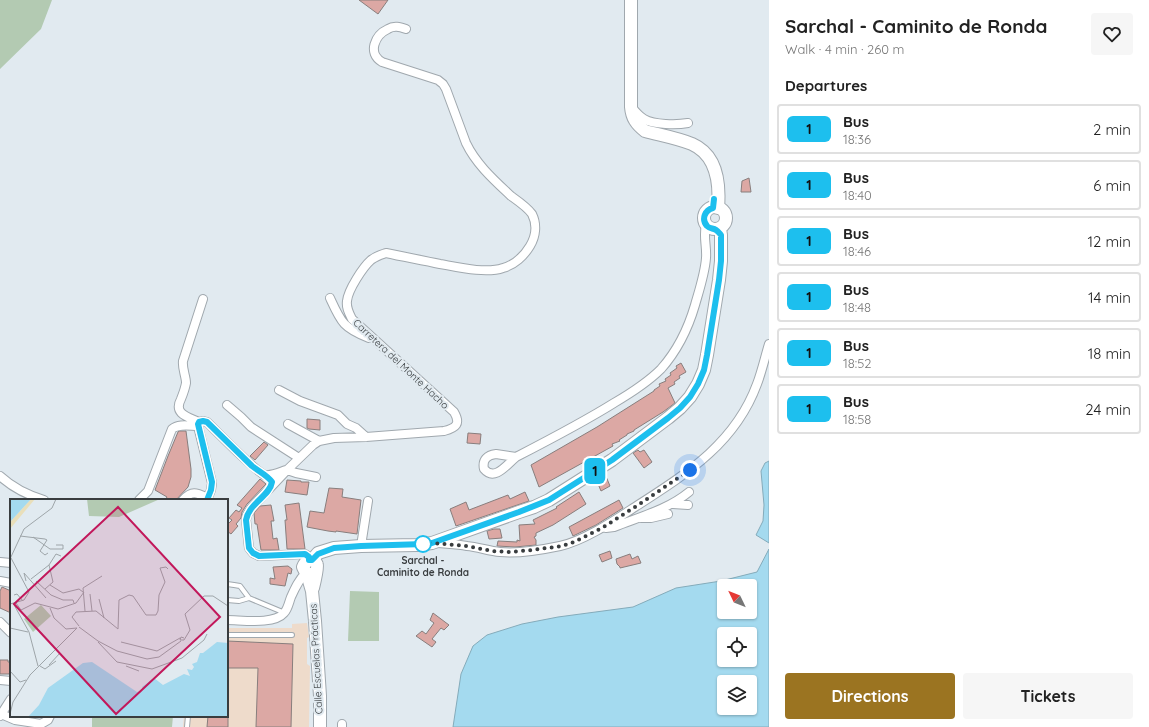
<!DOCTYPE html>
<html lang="en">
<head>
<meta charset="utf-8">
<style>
  :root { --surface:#fff; --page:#f6f6f6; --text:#222; --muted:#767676; --line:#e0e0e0; --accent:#9b7421 }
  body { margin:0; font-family:Quicksand,sans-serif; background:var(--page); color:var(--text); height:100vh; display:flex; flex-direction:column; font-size:15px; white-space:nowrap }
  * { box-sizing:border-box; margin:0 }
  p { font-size:13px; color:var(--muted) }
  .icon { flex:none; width:22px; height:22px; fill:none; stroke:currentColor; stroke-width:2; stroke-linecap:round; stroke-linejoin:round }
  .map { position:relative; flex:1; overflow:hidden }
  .side { display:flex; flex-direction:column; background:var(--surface); width:380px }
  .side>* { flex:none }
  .badge { padding:0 8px; border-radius:6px; font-size:14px; line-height:26px }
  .needle { width:26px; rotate:313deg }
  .fabs { position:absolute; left:717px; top:579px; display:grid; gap:8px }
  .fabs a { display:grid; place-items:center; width:40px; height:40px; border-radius:4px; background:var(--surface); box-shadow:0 1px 3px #0004; font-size:20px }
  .you { position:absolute; width:20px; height:20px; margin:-10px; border:3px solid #fff; border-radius:50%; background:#1a73e8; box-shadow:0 0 0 6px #1a73e833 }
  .map>.badge { position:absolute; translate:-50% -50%; box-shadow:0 0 0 2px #fff }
  h2 { padding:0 16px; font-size:15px; line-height:36px }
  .round { display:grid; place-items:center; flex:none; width:42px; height:42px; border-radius:4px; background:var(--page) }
  .overview { display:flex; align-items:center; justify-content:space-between; height:68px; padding:0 16px }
  h1 { font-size:19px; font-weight:700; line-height:30px }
  .cta { display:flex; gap:8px; margin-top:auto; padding:8px 16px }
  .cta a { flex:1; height:46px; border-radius:4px; background:var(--accent); color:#fff; font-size:16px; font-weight:700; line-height:46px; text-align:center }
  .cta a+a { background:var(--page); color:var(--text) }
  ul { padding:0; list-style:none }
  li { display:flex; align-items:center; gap:12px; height:50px; margin:0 8px 6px; padding:0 8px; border:2px solid var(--line); border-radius:4px }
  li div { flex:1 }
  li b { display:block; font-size:15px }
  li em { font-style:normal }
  li .badge { min-width:44px; font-weight:700; text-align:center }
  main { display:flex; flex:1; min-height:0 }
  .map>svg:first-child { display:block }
  .education { fill:#eedbcb }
  .green { fill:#b3cab2 }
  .water { fill:#a4daef; stroke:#84abba; fill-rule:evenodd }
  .building { fill:#dca8a4; stroke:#887e7d }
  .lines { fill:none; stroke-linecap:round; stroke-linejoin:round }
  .service-casing { stroke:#a0a8ae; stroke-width:6 }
  .minor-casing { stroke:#a0a8ae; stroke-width:10 }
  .secondary-casing { stroke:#a0a8ae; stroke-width:14 }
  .service { stroke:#fff; stroke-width:4 }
  .minor { stroke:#fff; stroke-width:8 }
  .secondary { stroke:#fff; stroke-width:12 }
  .line-casing { stroke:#fff; stroke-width:9 }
  .line { stroke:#1dbfee; stroke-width:6 }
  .walk { stroke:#393d3f; stroke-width:4; stroke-dasharray:0 7.2 }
  .stop-dot { fill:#fff; stroke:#1dbfee; stroke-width:2 }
  .labels { text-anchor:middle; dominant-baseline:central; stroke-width:4; stroke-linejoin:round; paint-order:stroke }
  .street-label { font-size:10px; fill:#393d3f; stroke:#e1eaf0 }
  .stop-label { font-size:10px; font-weight:bold; fill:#393d3f; stroke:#e1eaf0 }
  .inset-road { fill:none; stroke:#9ea5a9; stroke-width:1 }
  .view { fill:#c2185b; fill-opacity:0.15; stroke:#c2185b; stroke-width:2 }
  .inset-edge { fill:none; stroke:#393d3f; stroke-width:2 }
</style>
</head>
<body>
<main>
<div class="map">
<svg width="769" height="727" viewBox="0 0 769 727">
  <rect width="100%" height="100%" fill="#e1eaf0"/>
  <path class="education" d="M307 623 309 637 307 638V664L310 666 309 727H183L184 716H227V628H292V624Z"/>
  <path class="green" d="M0 0H52L41 29 0 69Z
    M350 591 379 592V641H348Z
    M92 716H173L172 727H92Z"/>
  <path class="water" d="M769 461V543L756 535 763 521 764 505 761 471 765 463Z
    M769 549V727H453L461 674 473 646 487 635 522 624 558 617 633 607 676 588 721 581 757 572ZM724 586H750V612H724ZM724 634H750V660H724ZM724 682H750V708H724Z"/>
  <path class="building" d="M359 0H388L378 14Z
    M749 178 751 192H741L742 181Z
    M681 363 686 372 679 376 680 378 674 382 675 384 668 388 675 403 663 412 634 430V431L627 434V435L619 440 620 441 612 444 613 446 539 487 531 465 597 427 654 391V390L660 386 659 384 666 381 665 379 671 375 670 373 677 368 676 366Z
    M307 419 320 420V430L309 429 307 428Z
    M179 431H186L191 469V477L188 487 176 500H165L167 497 155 490 168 456 178 432Z
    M468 433 481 434 480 444 467 443Z
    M264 442 268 445 255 460 250 456Z
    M638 450 640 452 644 450 652 462 644 468 633 453Z
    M605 474 610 486 601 491 596 479Z
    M260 479 266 484 247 504 242 512 241 518 236 524 238 526 231 534 227 531V525L232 520 229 518 236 510 239 512 242 508 237 505Z
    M287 480 301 481V482H309L307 495 285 492Z
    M329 488 343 489 342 497 361 500 357 534 336 531V532L328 531 307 527 310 511 324 513Z
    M525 492 529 501 456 526 450 509 466 502 469 510 508 495 510 499Z
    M579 492 586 504 553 525 536 533V536L534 537 536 540V545L515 547 497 546 498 541 517 542V540L520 541 519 525 535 524 533 520 557 508 556 507Z
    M619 500 623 508 596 525 573 536 569 527Z
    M299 503 305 549H287L285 520H287L285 505Z
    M271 505 274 521H271L273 539 277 538 279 550H261L257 524H255L254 513 260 506Z
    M494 529H500L502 538 489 539 487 531Z
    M610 551 612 558 602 562 599 555Z
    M630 554 632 559 638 556 641 563 620 568V567L617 564 616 559Z
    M288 566 292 569 291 574 288 573 285 586 270 584V578L275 579 273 567Z
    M2 587 11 591V613L0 608V591Z
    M433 613 449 625 444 630 441 628 432 639 436 642 432 647 416 636 422 631 426 634 434 623 430 620Z
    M227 641 293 644 291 727H256L258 668H227Z
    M0 660H8V662H11V670L9 674H0Z
    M208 716H228V727H207Z"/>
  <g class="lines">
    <g class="service-casing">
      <path id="service" d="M227 584 234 585 240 586 249 598 285 613
        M227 600 239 601 249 598
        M227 635H292
        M187 727 188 716"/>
    </g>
    <g class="minor-casing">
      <path id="minor" d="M632 108C636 112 639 116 644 119 654 125 677 125 688 123
        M330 298C341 322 343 328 369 338
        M279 390 300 401 338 415 347 424 356 428 366 437
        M227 405 241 417 251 427 299 458
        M199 422C188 417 173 414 181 399 183 394 185 389 186 383 186 376 182 369 183 361L203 299
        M199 422 203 421 207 422C216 431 257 473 265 475 272 476 280 472 286 470
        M199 422 198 426 212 483 211 490 207 500
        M288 424 319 441
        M496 454 516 457C507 464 495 482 484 469 482 460 487 455 496 454Z
        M516 457C549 440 582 423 614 403 631 393 647 383 661 369 677 351 688 329 695 305 699 291 705 273 706 258 707 247 703 236 706 225
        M287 470 296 473 316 477
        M0 476C13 488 27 495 44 500
        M139 500 148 491 172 429C179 423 190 426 198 426
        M183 500C192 490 197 493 208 498
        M673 504 688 505
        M641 518H651L668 514
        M606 528 614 527C639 517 667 510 689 492
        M437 543C447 544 457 544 467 546 478 547 489 551 500 552 519 554 541 550 560 546 584 541 615 520 635 507 686 474 735 444 757 384 762 371 765 357 769 344
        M361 546 368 501
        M309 560V557L305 554 259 556 253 553 249 548 246 520 247 515 252 507 287 470 313 445 319 441 334 438 366 437 444 431C456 428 461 424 454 412L352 319C349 313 346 308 347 301 348 290 363 267 371 260 376 256 380 255 386 253 404 257 422 260 440 264 457 267 486 274 503 268 514 265 524 256 530 246 536 236 537 224 532 214 527 207 518 201 511 196 494 180 476 164 466 143L446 89 443 84 438 80 382 62C367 53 375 35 388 29 394 25 400 27 406 29
        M0 562 11 563
        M0 581 11 583
        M227 620C242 620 274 625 284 613 288 609 289 602 291 597 295 588 299 579 306 573
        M0 622 11 633
        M0 680 11 681
        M1 714 15 720 41 724 48 720 50 716
        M0 716 11 699
        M342 724V727"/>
    </g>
    <g class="secondary-casing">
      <path id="secondary" d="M631 0V107C632 118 636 124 645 131 660 135 677 138 692 144 717 155 720 184 718 208
        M704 218a11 11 0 1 1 22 0a11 11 0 1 1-22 0Z
        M312 560 318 553 334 548 361 546 417 545 432 543 519 512 534 507 549 500 612 460 668 418 680 408 690 397 698 384 704 370 707 355 719 280 721 261V235L720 229
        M307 574 312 591 315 621 320 696V727
        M313 588C314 584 318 567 317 565 314 556 305 561 303 567L306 573 311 575 316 572"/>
    </g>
    <use href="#service" class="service"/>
    <use href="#minor" class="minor"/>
    <use href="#secondary" class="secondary"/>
  </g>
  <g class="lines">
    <g class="line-casing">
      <path id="line" d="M207 500 211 490 212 482 198 424 199 422 203 421 207 422 252 466C258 471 267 475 272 482 270 496 249 503 246 520L249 548 253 553 259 556 305 554 309 557V560H312L318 554 334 548 361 546 424 544 432 543 519 512 549 500 612 460 668 418 680 408 690 397 698 384 704 370 707 355 719 280 721 261V235C719 233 718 231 716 230 713 228 710 229 707 226 701 219 705 210 713 208L714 199"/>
    </g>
    <use href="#line" class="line"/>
    <path class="walk" d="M423 544 432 543 466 546 492 551 509 552 532 550 562 546 574 542 602 528 638 505 690 470"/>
  </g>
  <circle class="stop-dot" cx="423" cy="544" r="8"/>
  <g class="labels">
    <g class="street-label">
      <text transform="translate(401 364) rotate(43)">Carretera del Monte Hacho</text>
      <text transform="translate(316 659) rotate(-93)">Calle Escuelas Prácticas</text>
    </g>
    <g class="stop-label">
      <text x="423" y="560">Sarchal -<tspan x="423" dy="12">Caminito de Ronda</tspan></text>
    </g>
  </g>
  <g transform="translate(10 499)">
    <rect width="218" height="218" fill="#e1eaf0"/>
    <path d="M77 0H150L109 18 79 17ZM31 106 41 117 23 133 14 120Z" fill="#b3cab2"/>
    <path d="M21 0H25L0 30V23Z" fill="#e9dfba"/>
    <path d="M0 0H21L0 23ZM207 143 218 144V218H18L29 206 38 189 73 164 82 163 127 193 133 191 132 188 144 179 153 186 174 175 180 177 177 170 182 171 184 168 182 165 187 163 190 154H193Z" fill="#a4daef"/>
    <path class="inset-road" d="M10 37 35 40 37 41 30 52 35 56 38 54M23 38 40 50H53V46H46M0 60 14 30 42 9 46 0M21 80 39 66 46 55 51 57M16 82 14 74 36 99M26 82 41 96 53 101H63L64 104M40 86 53 94 69 90 73 93M35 90 43 83 39 66M80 95 82 112M4 96 7 95 13 102M89 100 94 119M3 104 19 133 28 167M6 104 11 111 25 104 48 110 66 104 74 93M0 105 14 101 19 93 1 59M40 109 44 119 56 130 67 129M75 112 73 89 92 77M69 127 62 118 66 113 86 112 108 130 109 101 119 96 123 97 136 116H146L148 112 149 96 155 83 150 69 156 68 158 70M69 128 88 142 107 152 137 160 149 158 171 142M0 129 18 133M174 139 171 138 170 141H174L180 131 175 115 194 97H203L218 107M88 143 107 163 142 170 172 159 194 141 197 135M111 143 147 152 170 139M39 166 50 154M30 167 35 170 46 162M116 167 129 172M0 172 10 183 16 181M0 215 3 203 20 176 67 129"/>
    <path class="view" d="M108 8 210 118 106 215 4 105Z"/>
    <rect width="218" height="218" class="inset-edge"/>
  </g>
</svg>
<div class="fabs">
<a><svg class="needle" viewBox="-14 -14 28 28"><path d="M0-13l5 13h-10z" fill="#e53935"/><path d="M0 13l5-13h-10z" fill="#767676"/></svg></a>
<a><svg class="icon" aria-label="locate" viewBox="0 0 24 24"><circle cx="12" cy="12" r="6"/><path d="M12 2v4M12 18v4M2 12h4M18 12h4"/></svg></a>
<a><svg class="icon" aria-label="layers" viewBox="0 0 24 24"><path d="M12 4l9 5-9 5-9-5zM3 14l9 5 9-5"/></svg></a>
</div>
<div class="you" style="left:690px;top:470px"></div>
<b class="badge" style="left:595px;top:471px;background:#1dbfee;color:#111">1</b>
</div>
<section class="side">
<div class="overview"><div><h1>Sarchal - Caminito de Ronda</h1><p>Walk · 4 min · 260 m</p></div><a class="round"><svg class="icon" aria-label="heart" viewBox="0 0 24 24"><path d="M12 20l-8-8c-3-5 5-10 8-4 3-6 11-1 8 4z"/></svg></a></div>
<h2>Departures</h2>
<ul>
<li><span class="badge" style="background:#1dbfee;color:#111">1</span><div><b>Bus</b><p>18:36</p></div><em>2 min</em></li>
<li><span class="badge" style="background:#1dbfee;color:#111">1</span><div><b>Bus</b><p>18:40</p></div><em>6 min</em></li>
<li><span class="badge" style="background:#1dbfee;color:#111">1</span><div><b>Bus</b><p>18:46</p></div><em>12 min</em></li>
<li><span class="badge" style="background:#1dbfee;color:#111">1</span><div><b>Bus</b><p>18:48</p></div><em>14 min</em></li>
<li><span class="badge" style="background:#1dbfee;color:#111">1</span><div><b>Bus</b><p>18:52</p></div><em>18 min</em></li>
<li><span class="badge" style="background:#1dbfee;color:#111">1</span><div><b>Bus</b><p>18:58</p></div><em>24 min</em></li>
</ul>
<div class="cta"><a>Directions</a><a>Tickets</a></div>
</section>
</main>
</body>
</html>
